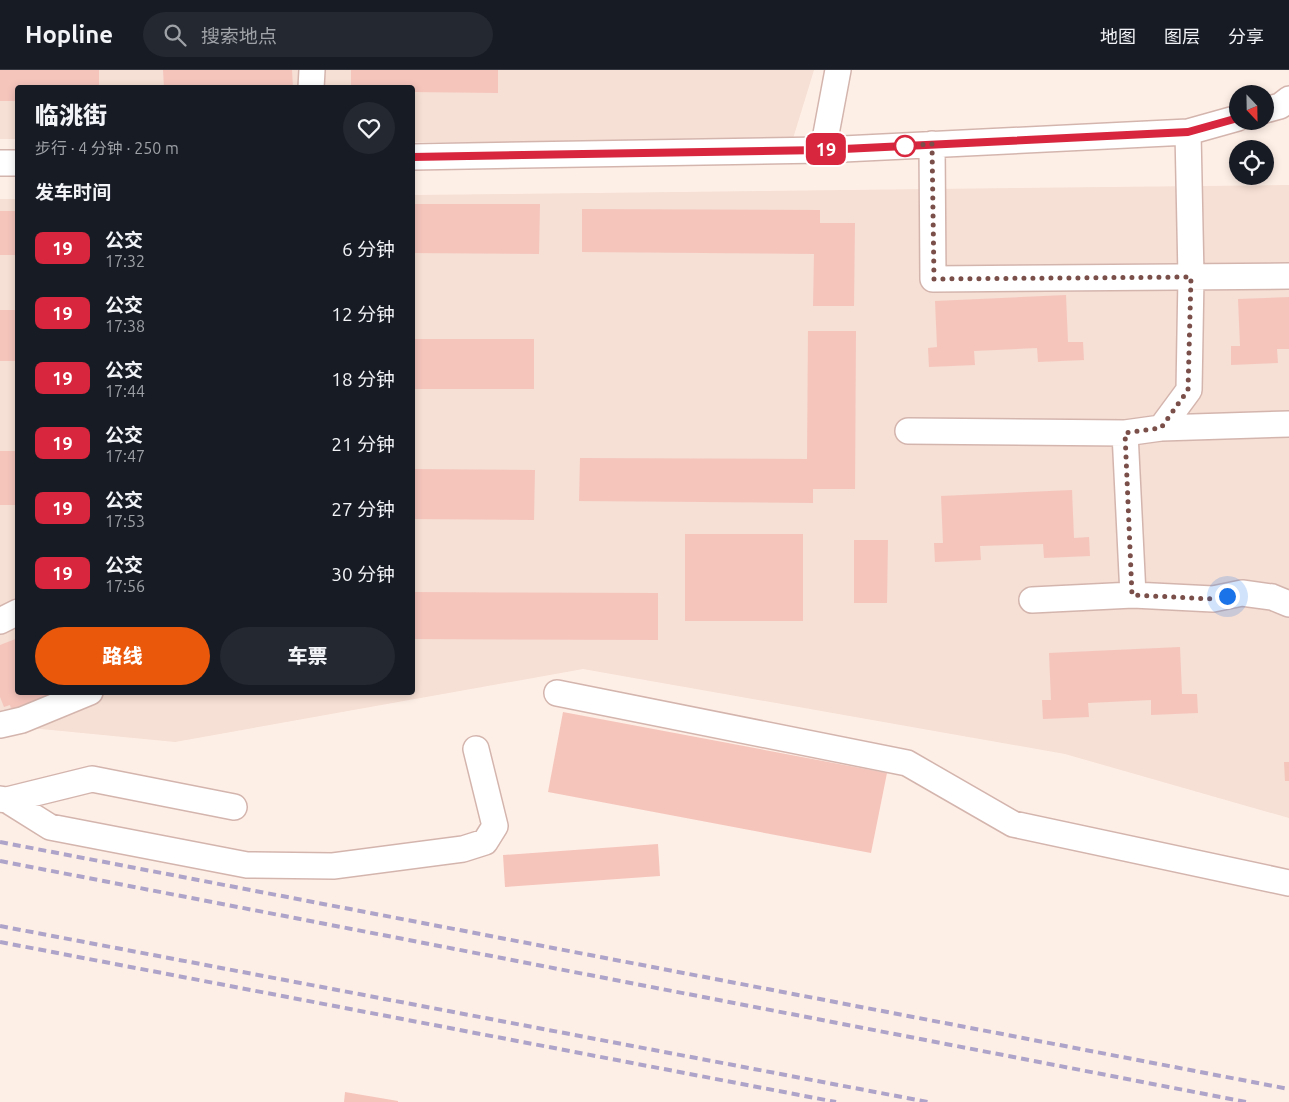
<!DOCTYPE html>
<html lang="zh">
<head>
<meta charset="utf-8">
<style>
  :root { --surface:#171b24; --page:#242831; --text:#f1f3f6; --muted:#9ea1a6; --line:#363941; --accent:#ea580c }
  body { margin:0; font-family:Ubuntu,"Noto Sans SC",sans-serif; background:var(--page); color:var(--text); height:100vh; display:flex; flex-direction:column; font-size:19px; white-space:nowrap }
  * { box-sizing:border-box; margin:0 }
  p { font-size:16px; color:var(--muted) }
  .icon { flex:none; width:28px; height:28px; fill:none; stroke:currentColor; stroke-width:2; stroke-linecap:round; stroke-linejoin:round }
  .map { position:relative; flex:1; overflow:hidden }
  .side { position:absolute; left:15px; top:15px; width:400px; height:610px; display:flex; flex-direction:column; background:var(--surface); border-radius:5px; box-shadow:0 2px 8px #0003 }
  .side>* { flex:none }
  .badge { padding:0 10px; border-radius:8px; font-size:18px; line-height:32px }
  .needle { width:32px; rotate:158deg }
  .fabs { position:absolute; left:1229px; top:15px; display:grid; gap:10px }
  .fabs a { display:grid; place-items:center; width:45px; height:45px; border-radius:50%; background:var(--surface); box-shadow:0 2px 8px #0003; font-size:25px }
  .you { position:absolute; width:25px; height:25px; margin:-12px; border:4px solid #fff; border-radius:50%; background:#1a73e8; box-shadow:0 0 0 8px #1a73e833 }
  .map>.badge { position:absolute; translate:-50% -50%; box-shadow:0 0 0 2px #fff }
  h2 { padding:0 20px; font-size:19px; line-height:45px }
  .round { display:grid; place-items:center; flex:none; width:52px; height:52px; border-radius:26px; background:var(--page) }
  .headline { display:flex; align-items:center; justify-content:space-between; height:85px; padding:0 20px }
  h1 { font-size:24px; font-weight:800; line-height:38px }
  .cta { display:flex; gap:10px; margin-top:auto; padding:10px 20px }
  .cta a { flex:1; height:58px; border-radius:30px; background:var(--accent); color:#fff; font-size:20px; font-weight:800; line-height:58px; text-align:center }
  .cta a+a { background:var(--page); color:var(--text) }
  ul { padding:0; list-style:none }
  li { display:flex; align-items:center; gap:15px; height:65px; padding:0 20px }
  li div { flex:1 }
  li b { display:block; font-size:19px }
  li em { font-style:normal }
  li .badge { min-width:55px; font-weight:700; text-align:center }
  header { display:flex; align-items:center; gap:30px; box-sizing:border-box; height:70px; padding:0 25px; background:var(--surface); border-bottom:1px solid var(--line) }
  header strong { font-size:24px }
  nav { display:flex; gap:28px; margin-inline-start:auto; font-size:18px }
  .search { width:350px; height:45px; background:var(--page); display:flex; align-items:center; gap:12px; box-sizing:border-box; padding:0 18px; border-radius:28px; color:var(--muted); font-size:19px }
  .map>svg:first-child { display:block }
  .residential { fill:#f6dfd4 }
  .building { fill:#f5c5bc }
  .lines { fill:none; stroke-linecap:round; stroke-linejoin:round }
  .minor-casing { stroke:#d4b5ae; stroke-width:28 }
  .minor { stroke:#fff; stroke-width:25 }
  .rail { stroke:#aea3c9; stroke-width:4; stroke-dasharray:8 5; stroke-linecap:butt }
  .line-casing { stroke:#fff; stroke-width:11 }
  .line { stroke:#d7263d; stroke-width:8 }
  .walk { stroke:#7a4e49; stroke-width:5; stroke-dasharray:0 9 }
  .stop-dot { fill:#fff; stroke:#d7263d; stroke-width:2.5 }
</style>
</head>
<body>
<header>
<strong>Hopline</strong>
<div class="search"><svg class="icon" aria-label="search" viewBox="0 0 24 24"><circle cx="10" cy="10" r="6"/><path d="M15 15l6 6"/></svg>搜索地点</div>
<nav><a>地图</a><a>图层</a><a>分享</a></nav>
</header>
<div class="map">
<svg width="1289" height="1032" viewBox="0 0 1289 1032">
  <rect width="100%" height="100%" fill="#feefe6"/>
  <path class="residential" d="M0 0H814L791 75 413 72 412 18H18L17 69H0Z
    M1289 115V748L1065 684 583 599 175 672 0 655V129H18V622H412L413 125Z"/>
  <path class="building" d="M0 0H99V18H18V31H0Z
    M163 0H292L293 18H164Z
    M351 0H498V23L412 22V18H351Z
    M412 134H540L539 184 412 183Z
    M582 139 820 140V153H855L854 236H813L814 184 582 182Z
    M0 141H18V185H0Z
    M1066 225 1068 272H1083L1084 290 1038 292 1037 278 974 281 975 295 929 297 928 278 937 277 935 231Z
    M1289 227V279H1277L1278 293 1231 295V276H1240L1238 229Z
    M0 240H18V291H0Z
    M808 261H856L855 419H813V433L579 431 580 388 807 389Z
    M412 269H534V319H412Z
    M0 381H18V435H0Z
    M412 399 535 400 534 450 412 449Z
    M1072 420 1074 468 1089 467 1090 486 1044 488 1043 474 980 476 981 490 935 492 934 473H943L941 426Z
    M685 464H803V551H685Z
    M854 470H888L887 533H854Z
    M412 522 658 523V570L412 569Z
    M18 568V622L55 624 12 642 10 635 4 637 0 627V575Z
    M1180 577 1182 624H1197L1198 643 1151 645V630L1088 633 1089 647 1043 649 1042 630H1051L1049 583Z
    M563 642 887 703 871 783 548 722Z
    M1284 692H1289V711H1285Z
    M658 774 660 806 505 817 503 785Z
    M345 1022 398 1031V1032H344Z"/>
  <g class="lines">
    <g class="minor-casing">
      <path id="minor" d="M311 18 312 0
        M1265 40 1280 36 1289 29
        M932 74 933 209 1289 206
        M823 80 838 0
        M412 87 823 80 1188 62 1238 48
        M0 93H18
        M1161 358 1189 320 1191 207 1188 62
        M908 361 1125 363 1161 358 1289 354
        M1125 363 1133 525
        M1032 530 1133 525 1213 529 1242 523 1272 527 1289 534
        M0 551 18 542
        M557 623 907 693 1013 754 1289 813
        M0 655 22 650 90 622
        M0 729 7 730 92 709 234 737
        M7 730 50 757 247 795 333 796 463 779 485 772 495 756 476 679"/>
    </g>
    <use href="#minor" class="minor"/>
    <path class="rail" d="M0 772 1289 1019
      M0 791 1246 1032
      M0 856 928 1032
      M0 872 836 1032"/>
  </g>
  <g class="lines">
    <g class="line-casing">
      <path id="line" d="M412 87 823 80 1188 62 1238 48"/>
    </g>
    <use href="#line" class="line"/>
    <path class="walk" d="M905 76H896L932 74 934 209 1191 207 1188 320 1161 358 1125 363 1132 525 1213 529 1227 526"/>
  </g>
  <circle class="stop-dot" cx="905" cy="76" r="10"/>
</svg>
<div class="fabs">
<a><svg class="needle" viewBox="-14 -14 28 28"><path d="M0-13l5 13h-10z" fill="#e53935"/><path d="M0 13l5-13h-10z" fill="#9ea1a6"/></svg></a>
<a><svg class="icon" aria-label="locate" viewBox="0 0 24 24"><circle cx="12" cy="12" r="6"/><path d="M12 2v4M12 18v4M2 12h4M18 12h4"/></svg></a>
</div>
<div class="you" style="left:1227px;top:526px"></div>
<b class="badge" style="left:826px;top:79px;background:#d7263d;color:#fff">19</b>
<section class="side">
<div class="headline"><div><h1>临洮街</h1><p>步行 · 4 分钟 · 250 m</p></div><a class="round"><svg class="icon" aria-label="heart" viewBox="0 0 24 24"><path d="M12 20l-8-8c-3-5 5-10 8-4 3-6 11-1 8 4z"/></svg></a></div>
<h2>发车时间</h2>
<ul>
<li><span class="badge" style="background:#d7263d;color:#fff">19</span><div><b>公交</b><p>17:32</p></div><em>6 分钟</em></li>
<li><span class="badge" style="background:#d7263d;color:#fff">19</span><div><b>公交</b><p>17:38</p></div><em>12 分钟</em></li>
<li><span class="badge" style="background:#d7263d;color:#fff">19</span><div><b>公交</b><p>17:44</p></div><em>18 分钟</em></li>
<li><span class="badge" style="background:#d7263d;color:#fff">19</span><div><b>公交</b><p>17:47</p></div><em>21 分钟</em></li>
<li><span class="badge" style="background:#d7263d;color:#fff">19</span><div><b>公交</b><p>17:53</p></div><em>27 分钟</em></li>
<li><span class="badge" style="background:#d7263d;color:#fff">19</span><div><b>公交</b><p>17:56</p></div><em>30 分钟</em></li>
</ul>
<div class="cta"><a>路线</a><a>车票</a></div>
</section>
</div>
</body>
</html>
